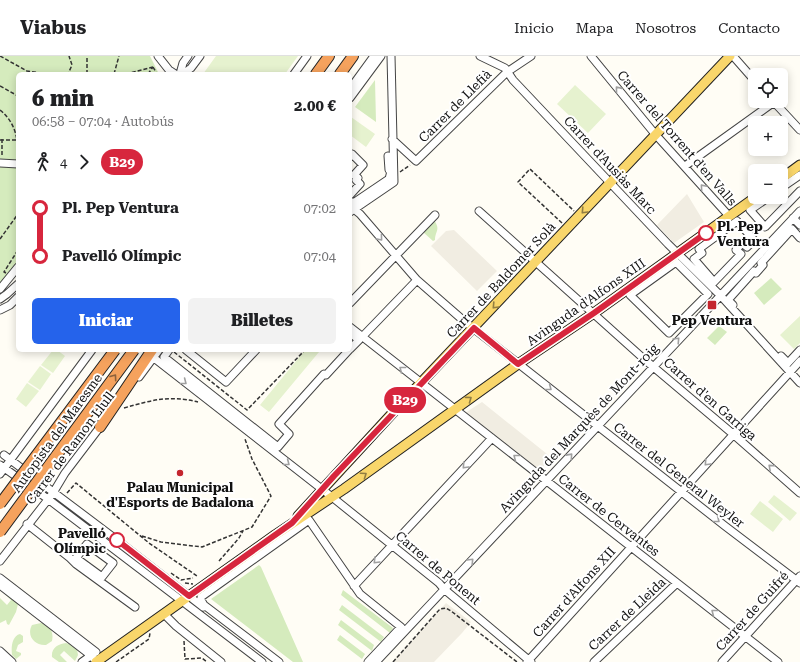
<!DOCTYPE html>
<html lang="es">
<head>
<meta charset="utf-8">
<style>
  :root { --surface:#fff; --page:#f2f2f2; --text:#202124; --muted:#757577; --line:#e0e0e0; --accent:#2563eb }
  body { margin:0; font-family:"Roboto Serif",serif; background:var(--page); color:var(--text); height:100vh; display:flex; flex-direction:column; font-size:15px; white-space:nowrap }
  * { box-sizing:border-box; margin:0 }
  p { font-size:13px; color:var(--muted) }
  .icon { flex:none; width:22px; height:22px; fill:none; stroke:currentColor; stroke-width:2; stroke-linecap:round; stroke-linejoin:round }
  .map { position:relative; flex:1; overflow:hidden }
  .sheet { position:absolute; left:16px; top:16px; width:336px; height:280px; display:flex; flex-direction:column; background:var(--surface); border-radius:6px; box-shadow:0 2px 10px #0003 }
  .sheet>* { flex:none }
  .badge { padding:0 8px; border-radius:13px; font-size:14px; line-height:26px }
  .buttons { position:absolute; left:748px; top:12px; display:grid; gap:8px }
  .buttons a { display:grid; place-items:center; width:40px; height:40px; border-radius:6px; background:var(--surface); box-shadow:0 2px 10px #0003; font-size:20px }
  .map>.badge { position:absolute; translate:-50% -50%; box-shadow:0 0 0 2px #fff }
  .legs { display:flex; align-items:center; gap:6px; height:44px; padding:0 16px; font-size:13px }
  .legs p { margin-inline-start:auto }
  .headline { display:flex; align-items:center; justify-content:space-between; height:68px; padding:0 16px }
  h1 { font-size:22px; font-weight:800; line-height:30px }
  .cta { display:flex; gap:8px; margin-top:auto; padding:8px 16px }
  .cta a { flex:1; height:46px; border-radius:6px; background:var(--accent); color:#fff; font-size:16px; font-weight:800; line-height:46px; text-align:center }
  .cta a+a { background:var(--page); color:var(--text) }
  ul { padding:0 16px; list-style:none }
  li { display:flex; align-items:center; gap:14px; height:48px; font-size:15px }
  li i { display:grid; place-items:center; width:6px; height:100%; margin:0 5px; background:currentColor }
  li i::after { content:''; width:10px; height:10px; margin:-5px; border:3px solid; border-radius:50%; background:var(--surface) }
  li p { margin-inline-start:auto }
  li:first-child i { background:linear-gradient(#0000 50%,currentColor 0) }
  li:last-child i { background:linear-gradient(currentColor 50%,#0000 0) }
  header { display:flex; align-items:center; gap:24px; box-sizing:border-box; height:56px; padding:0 20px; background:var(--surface); border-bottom:1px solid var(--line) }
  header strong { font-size:19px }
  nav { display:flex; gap:22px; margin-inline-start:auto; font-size:14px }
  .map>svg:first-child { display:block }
  .green { fill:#d5ebbd }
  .pitch { fill:#e6f2cf }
  .plaza { fill:#f1ede2 }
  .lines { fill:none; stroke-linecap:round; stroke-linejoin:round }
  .minor-casing { stroke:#444; stroke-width:9 }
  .major-casing { stroke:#222; stroke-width:11 }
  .highway-casing { stroke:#222; stroke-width:12 }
  .path { stroke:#333; stroke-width:1.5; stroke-dasharray:4 2; stroke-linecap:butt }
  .minor { stroke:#fff; stroke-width:7 }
  .major { stroke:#f9d66b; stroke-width:9 }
  .highway { stroke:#f5a25d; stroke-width:10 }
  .highway-bridge-casing { stroke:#222; stroke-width:12; stroke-linecap:butt }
  .highway-bridge { stroke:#f5a25d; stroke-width:10 }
  .oneway { stroke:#a0a0a0 }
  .oneway2 { stroke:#917d42 }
  .oneway3 { stroke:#8e613b }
  .line-1-casing { stroke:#fff; stroke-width:9 }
  .line-1 { stroke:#d7263d; stroke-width:6 }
  .stop-1-dot { fill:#fff; stroke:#d7263d; stroke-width:2 }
  .poi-dot { fill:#c4262e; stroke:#fff; stroke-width:1.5 }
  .labels { text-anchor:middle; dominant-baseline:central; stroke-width:4; stroke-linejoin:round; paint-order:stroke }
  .street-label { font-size:13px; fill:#111; stroke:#fff }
  .stop-label { font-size:13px; font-weight:bold; fill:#111; stroke:#fff; text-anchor:start }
  .poi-label { font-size:13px; font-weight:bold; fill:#111; stroke:#fff }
</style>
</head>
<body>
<header>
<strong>Viabus</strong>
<nav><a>Inicio</a><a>Mapa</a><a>Nosotros</a><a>Contacto</a></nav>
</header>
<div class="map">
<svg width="800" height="606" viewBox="0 0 800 606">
  <rect width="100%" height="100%" fill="#fffdf5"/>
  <path class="green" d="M0 0H150L159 18H18V211L0 233Z
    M375 24 376 66 355 51Z
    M434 164C441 174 435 175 435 184L433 185 423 176Z
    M771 222 782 233 764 249 754 237Z
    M719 270 727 276 715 289 707 282Z
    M259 509 261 511 303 606H293L211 543Z
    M0 533 13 542 18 548 16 556 9 569 7 568 6 564 0 567V542L7 549 11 544Z
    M343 534 393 572 390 577 341 539Z
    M342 549 384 581 381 586 339 554Z
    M341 564 374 589 372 595 338 569Z
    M41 567C50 569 54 576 52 585L46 589C35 590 26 580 32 569Z
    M20 578 23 580V586L18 589 16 595 21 597V599L16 603 12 599C11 591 12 580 20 578Z
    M340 579 365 598 362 603 337 584Z
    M66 587 72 589 77 593 78 599 75 605 64 595 60 599 67 606H59L52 601C51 592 58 588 66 587Z"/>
  <path class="pitch" d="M216 0H298L285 18H203Z
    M575 29 606 58 588 77 557 48Z
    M351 61 375 78 366 91 350 79V62Z
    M800 260V287L794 293 780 279Z
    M53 294H57L65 300 53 317 41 309Z
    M305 294H317L319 296 269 356 260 349Z
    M40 310 51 318 40 334 28 326Z
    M27 327 39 335 26 351 16 343Z
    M774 439 797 457 790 465 768 446Z
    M760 445 783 463 773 476 750 458Z"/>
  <path class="plaza" d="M687 138 704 166 674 187 657 169Z
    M454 174 497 215 477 235 431 190 446 175Z
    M482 346 552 402 539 415 465 357Z
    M446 547 471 566 462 577 434 606H392Z"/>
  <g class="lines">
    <g class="minor-casing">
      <path id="minor" d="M158 0 169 14 175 18
        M480 0 505 12 513 24 668 188 720 239 800 327
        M591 0 655 78 729 160
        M733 0 755 25
        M180 18 183 7 188 0
        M183 18 191 12 200 0
        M294 18 307 0
        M350 33 374 0
        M350 42 381 0
        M773 45 800 74
        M392 83 416 105 507 16 531 0
        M350 101 352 98 363 109 354 119 358 122 356 124 360 128 350 139
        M0 107 18 108
        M685 110 774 46
        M781 132 800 119
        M769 141 750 154 765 171 800 135
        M350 146H355L389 123 391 115 389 114 388 100
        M350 150 360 158 417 224 464 265 725 470 800 527
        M479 155 644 303 733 378 800 437
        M350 156 394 126 391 0
        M793 162 800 169
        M737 165 754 184 747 191 742 187 736 194 741 198 714 226 694 203 702 197 699 193Z
        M676 206 708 238 669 277 630 239Z
        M0 233 18 211
        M0 243 7 238 18 228
        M350 247 435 159
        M733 249 728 244 754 215 756 217 763 209 761 207 792 173 800 182
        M0 254 10 249 18 241
        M350 271 778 606
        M362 281 417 224
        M350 293 359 284 353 279
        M169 294 164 301 278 391 289 378 279 368 324 318 326 319 349 294
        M186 294 226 326 256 294
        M781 300 788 307 800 294
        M154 302 332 441 439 527 444 533 531 606
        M139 321 159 294
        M4 399 117 484 203 551
        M0 409 48 443 262 606
        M0 418 92 294
        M27 468 70 502 76 508 135 551
        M87 488 113 507 102 521 76 502Z
        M0 505 53 437 65 417 103 367
        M0 522 96 596 82 606
        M0 529 89 598 94 603
        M354 530 492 382
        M164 558 176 570 221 606
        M0 595 12 606
        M0 603 3 606
        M279 606 204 549 201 544V541L309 464 360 538 401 571 368 606
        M376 606 800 155
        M527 606 800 305
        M594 606 677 527
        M722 606 800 520"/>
    </g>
    <g class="major-casing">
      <path id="major" d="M781 123 800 109
        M298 460 400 349 730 0
        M96 606 275 479 344 433 518 308 594 257 756 141"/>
    </g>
    <g class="highway-casing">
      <path id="highway" d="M316 18 329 0
        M340 18 353 0
        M100 371 152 294"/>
    </g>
    <path class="path" d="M0 0 27 15 47 18
      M153 11 157 18
      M66 18H68L72 9 69 0
      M87 18V0
      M114 18 119 0
      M126 18 153 11
      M148 18 153 11
      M0 30 18 40
      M0 54C10 62 15 72 17 84
      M2 83V100
      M0 84H18
      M400 116 410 109
      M562 167 518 126 530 113 574 155
      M0 183 18 158
      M6 217 4 216 18 194
      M174 296 247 354 305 294
      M124 352C152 344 169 339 198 346
      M67 437 76 427 149 487 197 520
      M142 480 161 486 202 491 252 471 271 440 252 403 245 383
      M219 505 239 482 243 475
      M171 517 181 524 193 522
      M185 527 193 528
      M184 585 185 603 202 602 207 606
      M116 606 149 583 150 577
      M393 606 440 553 446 552 451 555 517 606"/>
    <use href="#minor" class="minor"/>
    <use href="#major" class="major"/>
    <use href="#highway" class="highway"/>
    <g class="highway-bridge-casing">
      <path id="highway-bridge" d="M0 448 115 294
        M0 476 134 294"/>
    </g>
    <use href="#highway-bridge" class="highway-bridge"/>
  </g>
  <defs><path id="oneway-chevron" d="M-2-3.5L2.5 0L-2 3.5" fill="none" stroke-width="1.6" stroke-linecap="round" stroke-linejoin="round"/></defs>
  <g class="oneway">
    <use href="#oneway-chevron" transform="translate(618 33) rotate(-129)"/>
    <use href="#oneway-chevron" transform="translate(703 131) rotate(-131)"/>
    <use href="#oneway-chevron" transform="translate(380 182) rotate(50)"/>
    <use href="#oneway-chevron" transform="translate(677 284) rotate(-47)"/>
    <use href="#oneway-chevron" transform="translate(402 313) rotate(-142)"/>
    <use href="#oneway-chevron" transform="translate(184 326) rotate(38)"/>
    <use href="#oneway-chevron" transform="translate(549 332) rotate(38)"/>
    <use href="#oneway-chevron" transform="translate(570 400) rotate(-48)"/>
    <use href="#oneway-chevron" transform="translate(516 401) rotate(-142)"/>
    <use href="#oneway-chevron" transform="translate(287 407) rotate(38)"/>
    <use href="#oneway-chevron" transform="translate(707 407) rotate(133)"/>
    <use href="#oneway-chevron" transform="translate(465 410) rotate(133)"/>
    <use href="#oneway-chevron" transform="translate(771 411) rotate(-138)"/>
    <use href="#oneway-chevron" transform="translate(717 464) rotate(38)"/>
    <use href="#oneway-chevron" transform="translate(376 505) rotate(134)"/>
    <use href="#oneway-chevron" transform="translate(471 505) rotate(-46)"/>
    <use href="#oneway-chevron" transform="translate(714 556) rotate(-142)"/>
  </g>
  <g class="oneway2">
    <use href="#oneway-chevron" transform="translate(584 155) rotate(133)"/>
    <use href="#oneway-chevron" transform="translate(495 250) rotate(133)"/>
    <use href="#oneway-chevron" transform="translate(469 343) rotate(-36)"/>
    <use href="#oneway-chevron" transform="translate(364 419) rotate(-35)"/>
  </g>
  <use class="oneway3" href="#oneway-chevron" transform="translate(114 321) rotate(-54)"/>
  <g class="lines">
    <g class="line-1-casing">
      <path id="line-1" d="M117 484 189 540 292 467 334 420 474 272 518 308 594 257 706 177"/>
    </g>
    <use href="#line-1" class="line-1"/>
  </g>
  <g class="stop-1-dot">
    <circle cx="706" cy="177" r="7"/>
    <circle cx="117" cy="484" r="7"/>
  </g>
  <g class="poi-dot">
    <rect x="707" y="244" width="10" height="10" rx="2"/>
    <circle cx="180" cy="417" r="4"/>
  </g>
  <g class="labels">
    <g class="street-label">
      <text transform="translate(455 50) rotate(-45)">Carrer de Llefià</text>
      <text transform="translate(677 82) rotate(49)">Carrer del Torrent d'en Valls</text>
      <text transform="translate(610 109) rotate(47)">Carrer d'Ausiàs Marc</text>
      <text transform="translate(501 224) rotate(-47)">Carrer de Baldomer Solà</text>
      <text transform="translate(586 246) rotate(-35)">Avinguda d'Alfons XIII</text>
      <text transform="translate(710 343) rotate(41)">Carrer d'en Garriga</text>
      <text transform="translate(579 372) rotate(-47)">Avinguda del Marquès de Mont-roig</text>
      <text transform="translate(57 377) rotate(-54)">Autopista del Maresme</text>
      <text transform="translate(70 392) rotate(-53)">Carrer de Ramon Llull</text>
      <text transform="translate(679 419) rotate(38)">Carrer del General Weyler</text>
      <text transform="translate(609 459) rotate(38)">Carrer de Cervantes</text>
      <text transform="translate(438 512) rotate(40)">Carrer de Ponent</text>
      <text transform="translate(574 536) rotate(-48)">Carrer d'Alfons XII</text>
      <text transform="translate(752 555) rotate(-48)">Carrer de Guifré</text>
      <text transform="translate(627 558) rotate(-43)">Carrer de Lleida</text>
    </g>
    <g class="stop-label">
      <text x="717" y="170">Pl. Pep<tspan x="717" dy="15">Ventura</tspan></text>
      <text x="106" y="477" text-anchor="end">Pavelló<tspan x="106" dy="15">Olímpic</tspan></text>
    </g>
    <g class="poi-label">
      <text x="712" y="264">Pep Ventura</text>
      <text x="180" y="431">Palau Municipal<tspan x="180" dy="15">d'Esports de Badalona</tspan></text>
    </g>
  </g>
</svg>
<div class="buttons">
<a><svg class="icon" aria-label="locate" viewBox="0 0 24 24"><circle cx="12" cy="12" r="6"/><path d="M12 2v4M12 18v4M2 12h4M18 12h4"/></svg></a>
<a>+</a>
<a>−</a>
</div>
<b class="badge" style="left:405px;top:344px;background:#d7263d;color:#fff">B29</b>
<section class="sheet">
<div class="headline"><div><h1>6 min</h1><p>06:58 – 07:04 · Autobús</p></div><b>2.00 €</b></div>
<div class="legs"><svg class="icon" aria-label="walk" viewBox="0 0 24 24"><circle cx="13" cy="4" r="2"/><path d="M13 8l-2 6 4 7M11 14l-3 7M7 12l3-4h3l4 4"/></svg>4<svg class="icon" aria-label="forward" viewBox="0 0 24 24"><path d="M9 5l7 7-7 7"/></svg><b class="badge" style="background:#d7263d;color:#fff">B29</b></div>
<ul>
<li><i style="color:#d7263d"></i><b>Pl. Pep Ventura</b><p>07:02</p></li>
<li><i style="color:#d7263d"></i><b>Pavelló Olímpic</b><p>07:04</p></li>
</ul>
<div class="cta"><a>Iniciar</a><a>Billetes</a></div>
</section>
</div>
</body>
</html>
